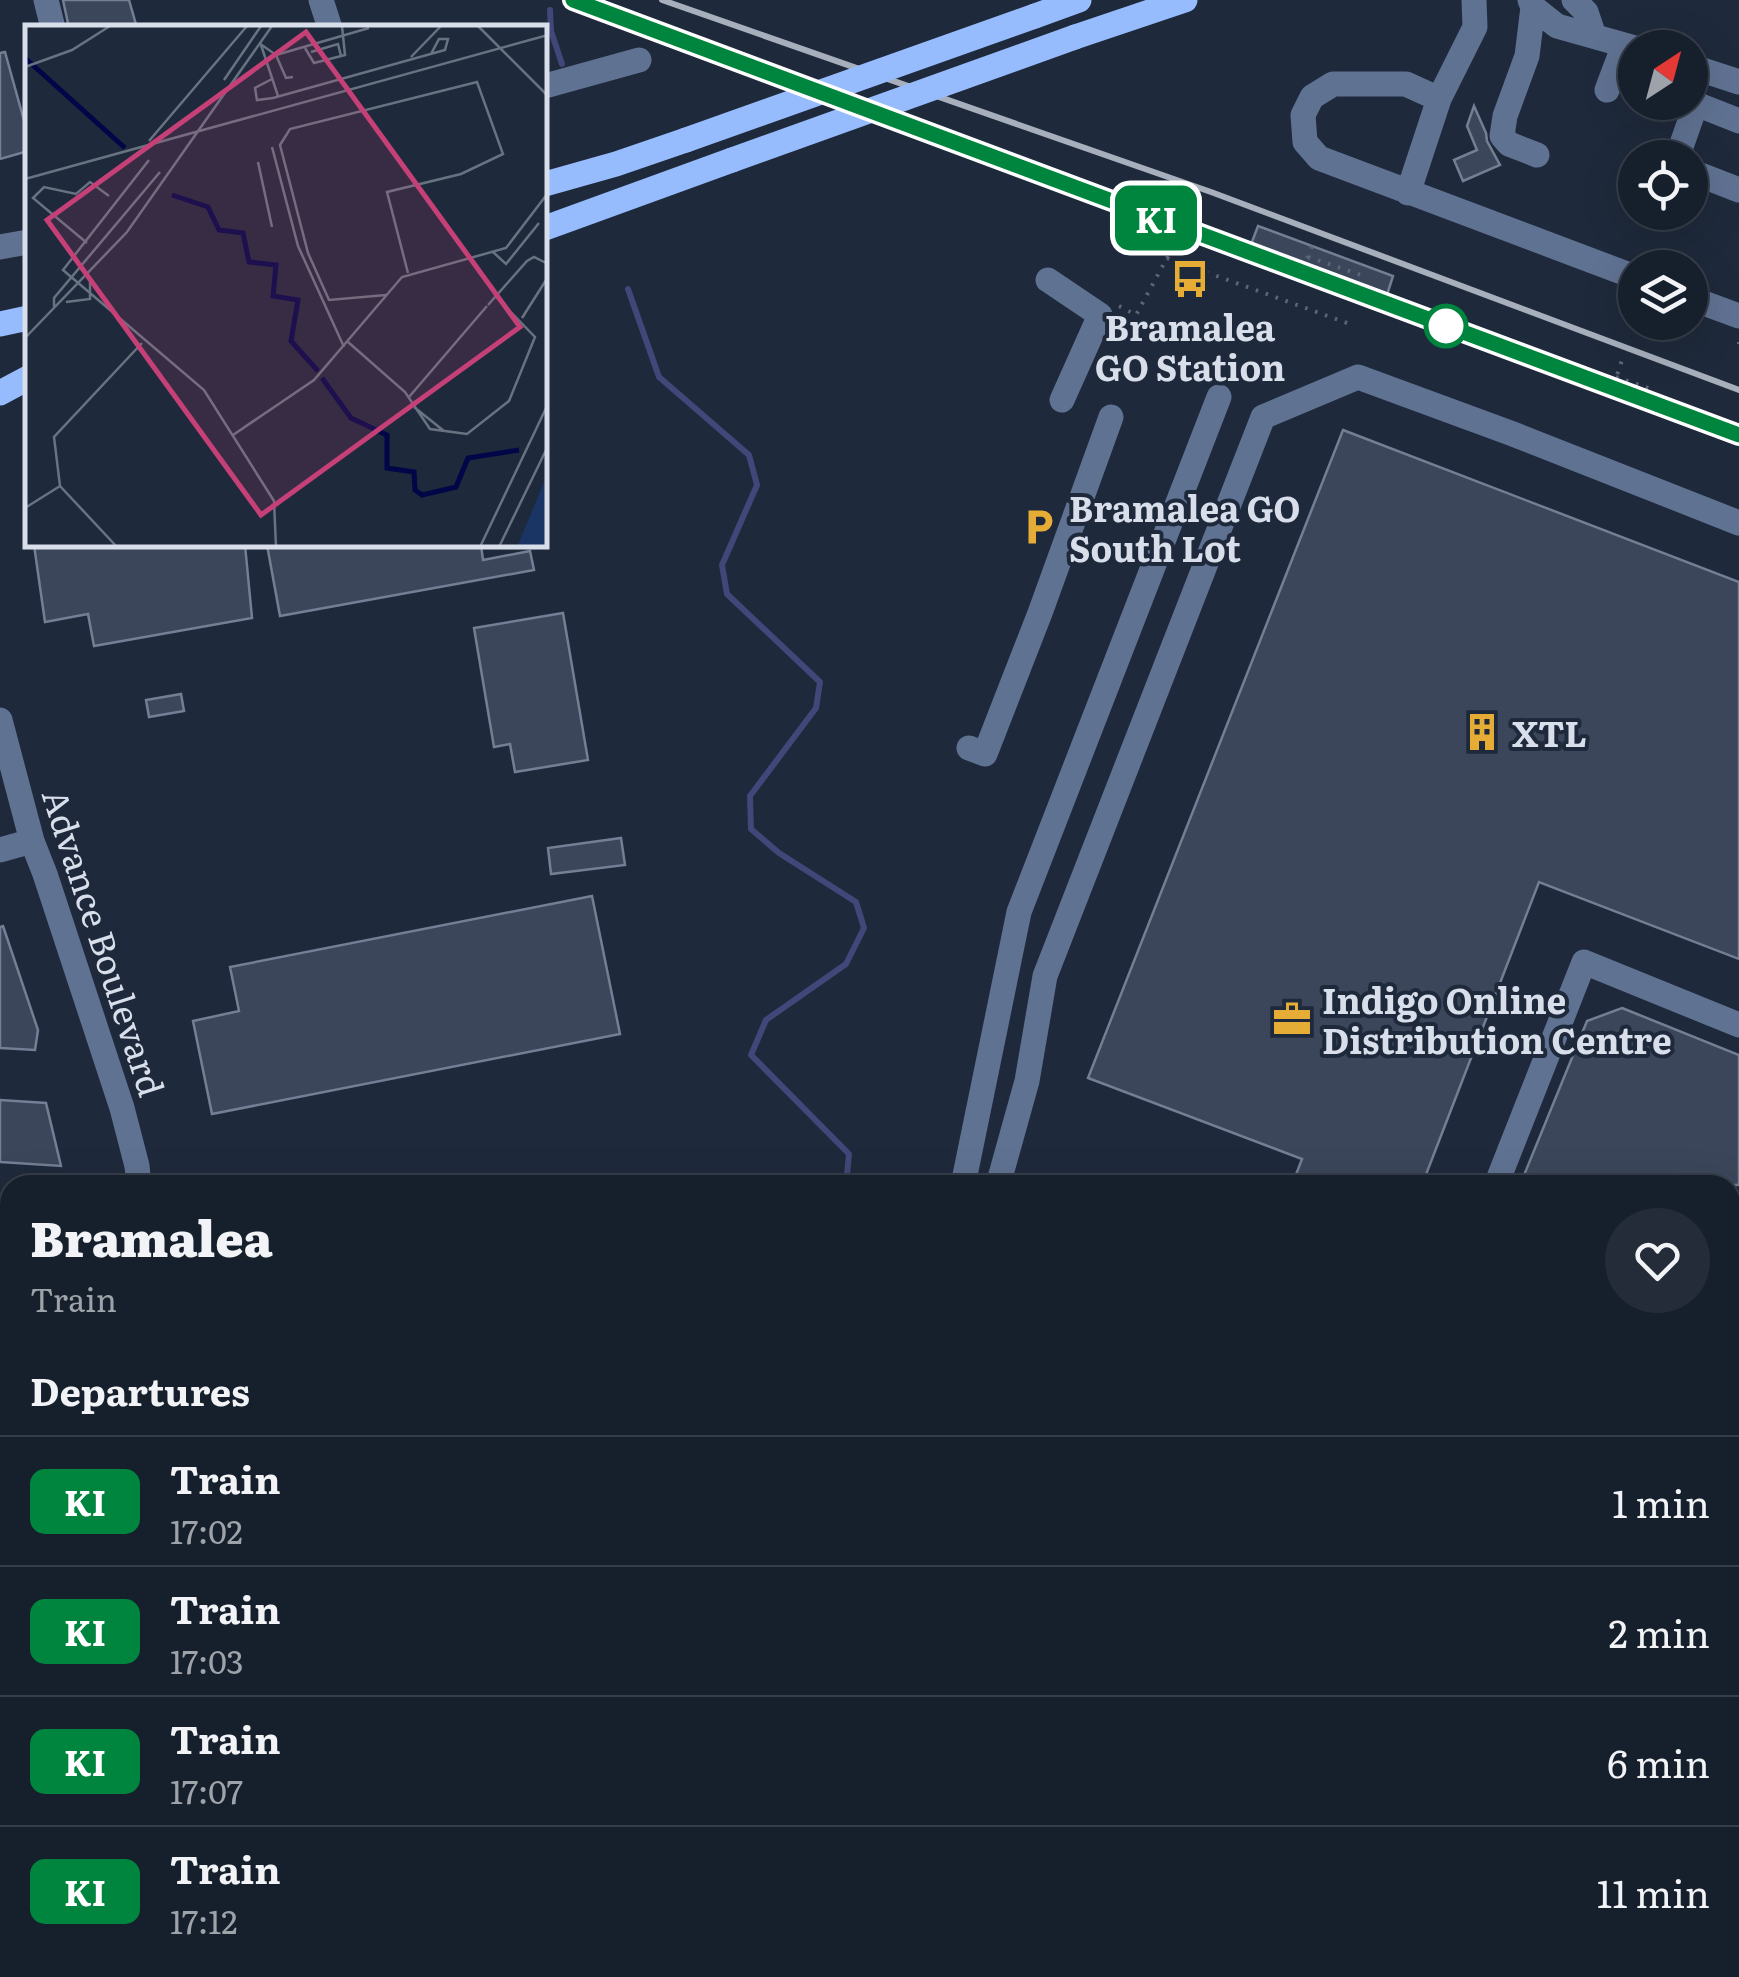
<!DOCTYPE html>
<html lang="en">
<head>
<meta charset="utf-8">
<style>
  :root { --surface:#161f2c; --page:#232c38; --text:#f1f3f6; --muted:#9ea2a9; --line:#353d48 }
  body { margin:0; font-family:Literata,serif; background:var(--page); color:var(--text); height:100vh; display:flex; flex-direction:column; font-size:38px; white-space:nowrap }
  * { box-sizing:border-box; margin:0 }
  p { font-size:32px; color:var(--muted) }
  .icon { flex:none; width:55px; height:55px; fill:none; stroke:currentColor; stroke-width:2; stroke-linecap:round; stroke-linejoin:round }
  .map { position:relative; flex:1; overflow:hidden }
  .sheet { position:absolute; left:0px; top:1175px; width:1740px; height:802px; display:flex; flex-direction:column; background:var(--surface); border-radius:30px 30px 0 0; box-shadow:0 10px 40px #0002,0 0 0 2px var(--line) }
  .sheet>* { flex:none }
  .badge { padding:0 20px; border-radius:15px; font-size:35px; line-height:65px }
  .needle { width:65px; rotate:36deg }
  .buttons { position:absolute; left:1618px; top:30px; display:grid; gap:20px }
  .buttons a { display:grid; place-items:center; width:90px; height:90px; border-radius:50%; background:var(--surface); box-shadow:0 10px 40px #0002,0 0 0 2px var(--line); font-size:50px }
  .map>.badge { position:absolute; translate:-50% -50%; box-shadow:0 0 0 5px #fff }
  h2 { padding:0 30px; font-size:38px; line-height:90px }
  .round { display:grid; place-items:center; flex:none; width:105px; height:105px; border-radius:52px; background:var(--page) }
  .summary { display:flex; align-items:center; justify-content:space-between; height:170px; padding:0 30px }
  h1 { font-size:48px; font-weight:800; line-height:75px }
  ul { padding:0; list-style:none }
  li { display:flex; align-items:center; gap:30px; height:130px; padding:0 30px; border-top:2px solid var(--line) }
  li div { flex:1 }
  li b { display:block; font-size:38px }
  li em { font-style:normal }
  li .badge { min-width:110px; font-weight:700; text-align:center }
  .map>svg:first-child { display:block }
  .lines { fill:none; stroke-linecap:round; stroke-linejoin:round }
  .stream { stroke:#414778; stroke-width:6 }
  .building { fill:#3b465a; stroke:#727f94; stroke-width:2.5 }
  .path { stroke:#5c6676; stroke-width:4; stroke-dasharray:2.5 8; stroke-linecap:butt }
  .minor { stroke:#607292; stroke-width:25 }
  .major { stroke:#97bcfd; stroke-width:25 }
  .rail { stroke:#a7afbc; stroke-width:6 }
  .major-bridge { stroke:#97bcfd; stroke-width:25 }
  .line-casing { stroke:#fff; stroke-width:22 }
  .line { stroke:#00853f; stroke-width:15 }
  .stop-dot { fill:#fff; stroke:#00853f; stroke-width:5 }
  .labels { text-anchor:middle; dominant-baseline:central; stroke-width:8; stroke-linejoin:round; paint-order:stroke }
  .poi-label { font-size:35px; font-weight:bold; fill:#d8dfeb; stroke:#1e293b; text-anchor:start }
  .street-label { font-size:35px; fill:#d8dfeb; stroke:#1e293b }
  .inset-river { fill:none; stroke:#000647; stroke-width:5 }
  .inset-road { fill:none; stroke:#687281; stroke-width:2.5 }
  .view { fill:#c64078; fill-opacity:0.15; stroke:#c64078; stroke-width:5 }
  .inset-edge { fill:none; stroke:#d8dfeb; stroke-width:5 }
</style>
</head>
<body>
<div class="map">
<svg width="1739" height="1977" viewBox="0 0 1739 1977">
  <rect width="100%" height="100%" fill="#1e293b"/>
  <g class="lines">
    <path class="stream" d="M550 10 551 31 562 64
      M628 289 659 377 749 455 757 485 722 565 727 594 820 682 816 708 750 796 751 829 779 853 856 902 864 928 846 964 766 1020 751 1055 849 1154 846 1185
      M780 1968 786 1977"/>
  </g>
  <path class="building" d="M63 0H129L137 28H69Z
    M5 52 28 135V151L0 159V53Z
    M1474 106 1486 133 1487 141 1500 165 1463 181 1454 160 1477 150 1467 126Z
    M1258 226 1393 276 1386 298 1250 247Z
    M1343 430 1739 582V959L1539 882 1422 1185H1292L1302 1159 1088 1078Z
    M34 545H245L252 618 94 646 88 614 45 622Z
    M267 545H481L483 560 530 551 534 570 280 616Z
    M563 613 588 760 515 772 510 744 494 747 474 628Z
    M181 694 184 711 149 717 146 700Z
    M621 838 625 865 551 874 548 848Z
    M592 896 620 1034 212 1114 193 1021 239 1011 230 967Z
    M3 926 38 1030 35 1050 0 1048V927Z
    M1622 1008 1739 1055V1185H1520L1587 1021Z
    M0 1100 46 1103 61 1166 0 1162Z"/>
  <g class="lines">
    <path class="path" d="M1308 257 1364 276
      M1303 268 1314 242
      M1119 306 1136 315 1167 258 1347 323
      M1739 342V344
      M1616 377 1651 389
      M1614 384 1623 357"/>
    <path class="minor" d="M46 0 53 28
      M321 0 330 28
      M1530 0 1533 7 1527 56 1505 116 1502 136 1509 144 1537 155
      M1574 0 1586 12 1594 36
      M1533 7 1557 26 1635 48
      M1690 66 1739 82
      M545 86 639 60
      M1607 90 1624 45
      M1439 99 1406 84H1333L1312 97 1303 115 1305 142 1319 158 1635 277
      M1696 104 1739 121
      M1677 158 1696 104 1690 87
      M1690 171 1739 190
      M1408 193 1439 99 1475 27 1474 0
      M0 247 28 242
      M1048 280 1100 315 1062 400
      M1690 298 1739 316
      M0 720 32 841 45 874 122 1108 137 1166 139 1185
      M969 748 985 754 1040 613 1111 417
      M0 850 32 841
      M963 1185 1019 912 1219 397
      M998 1185 1027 1081 1045 976 1263 417 1358 377 1513 434 1739 523
      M1496 1185 1584 962 1739 1025
      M1730 1490 1739 1497
      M1730 1786 1739 1821
      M94 1977 97 1968
      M1013 1977 1016 1968"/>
    <path class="major" d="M1035 16 1079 0
      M1075 37 1185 0
      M545 184 616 164 686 140
      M545 228 732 160
      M0 324 28 318
      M0 393 28 378"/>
    <path class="rail" d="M573 0 1739 435
      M662 0 1211 192 1739 390"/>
    <path class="major-bridge" d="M686 140 1035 16
      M732 160 1075 37"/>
  </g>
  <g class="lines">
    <g class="line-casing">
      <path id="line" d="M573 0 1739 435"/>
    </g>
    <use href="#line" class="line"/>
  </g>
  <defs>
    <g id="bus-bare" transform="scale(3)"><path d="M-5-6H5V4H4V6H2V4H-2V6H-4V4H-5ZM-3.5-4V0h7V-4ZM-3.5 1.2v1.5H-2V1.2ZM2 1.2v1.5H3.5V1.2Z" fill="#e6ad36" stroke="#1e293b" stroke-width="2.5" paint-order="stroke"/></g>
    <g id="parking-bare" transform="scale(3)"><path d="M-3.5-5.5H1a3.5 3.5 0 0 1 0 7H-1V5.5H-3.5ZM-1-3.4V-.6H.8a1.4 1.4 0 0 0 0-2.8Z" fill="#e6ad36" stroke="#1e293b" stroke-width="2.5" paint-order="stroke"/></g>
    <g id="building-bare" transform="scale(3)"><path d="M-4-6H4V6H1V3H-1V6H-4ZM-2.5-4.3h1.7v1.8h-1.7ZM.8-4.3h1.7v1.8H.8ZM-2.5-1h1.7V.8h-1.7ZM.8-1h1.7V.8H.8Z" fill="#e6ad36" stroke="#1e293b" stroke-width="2.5" paint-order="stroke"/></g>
    <g id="office-bare" transform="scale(3)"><path d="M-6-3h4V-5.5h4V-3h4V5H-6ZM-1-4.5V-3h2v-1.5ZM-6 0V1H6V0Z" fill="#e6ad36" stroke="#1e293b" stroke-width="2.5" paint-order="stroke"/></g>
  </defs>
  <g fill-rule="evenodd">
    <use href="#bus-bare" x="1190" y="279"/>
    <use href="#parking-bare" x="1039" y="527"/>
    <use href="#building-bare" x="1482" y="732"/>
    <use href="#office-bare" x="1292" y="1019"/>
  </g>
  <circle class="stop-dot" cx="1446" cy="326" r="20"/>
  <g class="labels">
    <g class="poi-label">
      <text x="1190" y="326" text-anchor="middle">Bramalea<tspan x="1190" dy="40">GO Station</tspan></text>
      <text x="1069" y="507">Bramalea GO<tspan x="1069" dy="40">South Lot</tspan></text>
      <text x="1512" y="732">XTL</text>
      <text x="1322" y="999">Indigo Online<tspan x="1322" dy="40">Distribution Centre</tspan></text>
    </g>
    <g class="street-label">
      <text transform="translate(105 942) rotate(72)">Advance Boulevard</text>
    </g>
  </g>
  <g transform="translate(25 25)">
    <rect width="522" height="522" fill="#1e293b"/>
    <path d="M522 450V522H492Z" fill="#1a3464"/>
    <path class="inset-river" d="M0 33 100 123M147 170 183 182 194 205 218 208 224 237 251 240 248 271 273 275 266 316 293 346M297 353 326 393 362 410V443L389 447 390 465 397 470 431 462 443 433 494 425"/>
    <path class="inset-road" d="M453 1 523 71M234 18 251 30 261 53 268 52M236 20 253 71M280 23 289 38 320 30 317 1M286 27 313 19 316 31M251 30 344 3M386 32 416 1M0 42 47 25 85 1M247 54 230 63 232 75 248 73 420 25 423 14H414L406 29M199 55 236 1M124 116 222 1M247 122 273 221 319 322M124 135 38 245 179 365 249 476 251 522M233 137 247 202M0 154 523 10M62 218 8 173 19 162 51 169 65 157 84 171M468 227 481 239 514 198M361 270 304 275 283 228 255 120 265 104 452 57 478 129 436 149 362 167 383 248M41 277 65 274V252M463 280 502 236 509 232 523 239M29 282V273L135 147M497 293 523 252M0 313 102 207 247 1M323 317 380 367 405 404 442 409 484 376 510 312 472 273M384 372 462 281M389 382 419 406M208 410 289 355 377 252 481 223 523 168M0 483 35 461M92 522 35 461 29 412 117 318M455 522 523 379M474 522 523 421"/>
    <path class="view" d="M281 7 495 302 236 490 22 195Z"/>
    <rect width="522" height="522" class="inset-edge"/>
  </g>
</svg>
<div class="buttons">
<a><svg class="needle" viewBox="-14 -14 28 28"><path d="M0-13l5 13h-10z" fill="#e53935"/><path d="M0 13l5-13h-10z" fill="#9ea2a9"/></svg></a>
<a><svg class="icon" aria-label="locate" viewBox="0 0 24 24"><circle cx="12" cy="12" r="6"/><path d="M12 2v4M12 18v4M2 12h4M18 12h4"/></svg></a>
<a><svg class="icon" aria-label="layers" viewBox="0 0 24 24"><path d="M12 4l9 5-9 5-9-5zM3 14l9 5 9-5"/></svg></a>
</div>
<b class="badge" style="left:1156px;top:218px;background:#00853f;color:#fff">KI</b>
<section class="sheet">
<div class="summary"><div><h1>Bramalea</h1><p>Train</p></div><a class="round"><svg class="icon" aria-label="heart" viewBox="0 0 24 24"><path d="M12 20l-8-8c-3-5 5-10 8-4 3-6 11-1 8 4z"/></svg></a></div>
<h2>Departures</h2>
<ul>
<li><span class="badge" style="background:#00853f;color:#fff">KI</span><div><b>Train</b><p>17:02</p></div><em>1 min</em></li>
<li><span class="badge" style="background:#00853f;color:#fff">KI</span><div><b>Train</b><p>17:03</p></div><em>2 min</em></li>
<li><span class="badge" style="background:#00853f;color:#fff">KI</span><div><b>Train</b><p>17:07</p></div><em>6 min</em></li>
<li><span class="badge" style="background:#00853f;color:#fff">KI</span><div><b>Train</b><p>17:12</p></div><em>11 min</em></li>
</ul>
</section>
</div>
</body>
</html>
